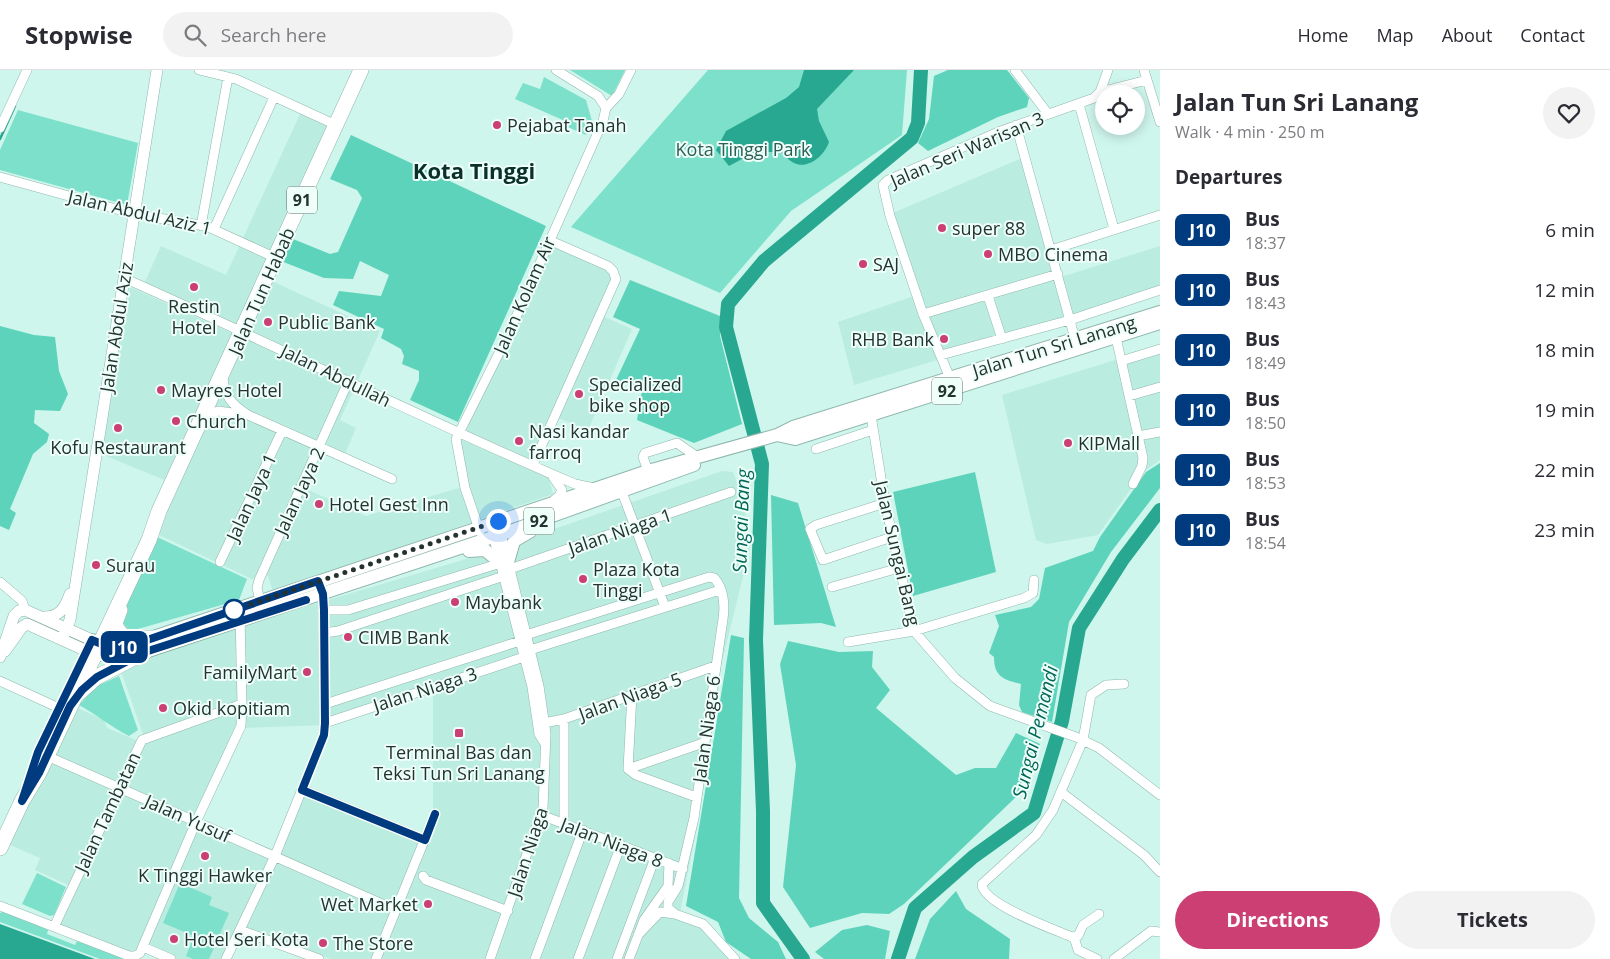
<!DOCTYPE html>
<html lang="en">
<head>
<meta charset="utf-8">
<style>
  :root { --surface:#fff; --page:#f2f2f3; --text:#2b2b33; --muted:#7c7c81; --line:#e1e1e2; --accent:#cb3f73 }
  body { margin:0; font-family:"Open Sans",sans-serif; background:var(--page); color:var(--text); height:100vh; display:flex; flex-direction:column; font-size:19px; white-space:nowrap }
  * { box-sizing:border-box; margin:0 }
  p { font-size:16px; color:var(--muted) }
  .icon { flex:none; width:28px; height:28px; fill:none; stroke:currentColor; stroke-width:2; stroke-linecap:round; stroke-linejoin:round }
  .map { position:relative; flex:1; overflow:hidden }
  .side { display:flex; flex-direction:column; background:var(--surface); width:450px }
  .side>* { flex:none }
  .badge { padding:0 10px; border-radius:8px; font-size:18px; line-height:32px }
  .buttons { position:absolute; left:1095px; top:15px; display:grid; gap:10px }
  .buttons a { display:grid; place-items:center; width:50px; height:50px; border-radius:50%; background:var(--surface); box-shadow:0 2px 12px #0003; font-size:25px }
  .you { position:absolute; width:25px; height:25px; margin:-12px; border:4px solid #fff; border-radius:50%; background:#1a73e8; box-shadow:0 0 0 8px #1a73e833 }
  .map>.badge { position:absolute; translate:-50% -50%; box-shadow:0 0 0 2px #fff }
  h2 { padding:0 15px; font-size:19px; line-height:45px }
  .round { display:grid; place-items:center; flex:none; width:52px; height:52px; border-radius:26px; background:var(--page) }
  .overview { display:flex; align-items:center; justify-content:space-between; height:85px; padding:0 15px }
  h1 { font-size:24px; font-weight:700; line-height:38px }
  .cta { display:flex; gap:10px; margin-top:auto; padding:10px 15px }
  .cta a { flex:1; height:58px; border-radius:30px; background:var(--accent); color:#fff; font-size:20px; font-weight:700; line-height:58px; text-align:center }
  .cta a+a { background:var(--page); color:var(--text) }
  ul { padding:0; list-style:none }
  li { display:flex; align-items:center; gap:15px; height:60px; padding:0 15px }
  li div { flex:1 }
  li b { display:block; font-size:19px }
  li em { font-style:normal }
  li .badge { min-width:55px; font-weight:700; text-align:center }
  header { display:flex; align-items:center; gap:30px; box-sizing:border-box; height:70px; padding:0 25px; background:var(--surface); border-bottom:1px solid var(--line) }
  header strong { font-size:24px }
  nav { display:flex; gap:28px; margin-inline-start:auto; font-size:18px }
  .search { width:350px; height:45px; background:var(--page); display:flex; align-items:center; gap:12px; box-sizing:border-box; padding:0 18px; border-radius:28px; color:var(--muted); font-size:19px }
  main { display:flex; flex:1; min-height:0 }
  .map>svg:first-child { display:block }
  .built { fill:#baecdf }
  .green { fill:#7de0ca }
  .forest { fill:#5ed3bb }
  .water { fill:#28a891 }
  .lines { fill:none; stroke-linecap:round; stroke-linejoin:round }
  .stream { stroke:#28a891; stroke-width:2.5 }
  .river { stroke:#28a891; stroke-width:14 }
  .street-casing { stroke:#90b7ad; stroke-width:10 }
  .secondary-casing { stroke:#90b7ad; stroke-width:12 }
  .primary-casing { stroke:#90b7ad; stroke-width:14 }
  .highway-casing { stroke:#90b7ad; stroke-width:16 }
  .street { stroke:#fff; stroke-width:9 }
  .secondary { stroke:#fff; stroke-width:11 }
  .primary { stroke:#fff; stroke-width:12 }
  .highway { stroke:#fff; stroke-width:15 }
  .line-casing { stroke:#fff; stroke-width:11 }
  .line { stroke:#003b80; stroke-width:8 }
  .walk { stroke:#243330; stroke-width:5; stroke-dasharray:0 9 }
  .poi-dot { fill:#cb3f73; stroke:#eefef9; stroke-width:2 }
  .stop-dot { fill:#fff; stroke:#003b80; stroke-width:2.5 }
  .labels { text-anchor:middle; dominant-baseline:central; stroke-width:4; stroke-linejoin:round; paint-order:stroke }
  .shield { fill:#eefef9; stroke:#61706c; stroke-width:1 }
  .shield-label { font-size:16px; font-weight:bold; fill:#243330 }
  .poi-label { font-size:18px; fill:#243330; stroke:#eefef9; text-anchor:start }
  .park-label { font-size:18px; fill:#2d5e54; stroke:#eefef9 }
  .street-label { font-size:18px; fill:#243330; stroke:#eefef9 }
  .water-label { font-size:19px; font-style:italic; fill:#006757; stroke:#eefef9 }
  .district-label { font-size:22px; font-weight:bold; fill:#0a3129; stroke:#eefef9 }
</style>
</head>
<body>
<header>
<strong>Stopwise</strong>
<div class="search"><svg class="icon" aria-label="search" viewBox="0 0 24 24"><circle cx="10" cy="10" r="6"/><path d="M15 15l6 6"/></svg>Search here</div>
<nav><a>Home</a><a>Map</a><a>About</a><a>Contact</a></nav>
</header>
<main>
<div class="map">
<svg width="1160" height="889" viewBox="0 0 1160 889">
  <rect width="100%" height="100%" fill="#cef6ec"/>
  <path class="built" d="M301 42 329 55 239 255 144 214 161 176 226 205Z
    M1027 86 1061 207 1160 176V223L854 315 838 252 914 226 888 145Z
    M545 172 609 200 612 209 598 244 632 259 588 360 558 348 534 399 548 405 553 424 273 521 266 501 304 418 366 446 462 417 453 377Z
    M272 211 380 261 340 350 356 358 342 391 316 379 256 511 157 464Z
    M130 217 234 264 167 411 101 384Z
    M1160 276V390L1143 402 1098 465 1047 474 1036 470 1002 325Z
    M722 401 733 402 741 423 751 474 721 596 699 747 680 842 706 852 736 886 742 889H331L244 857 306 719 423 766 433 742V620L328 655 242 658 245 636 145 670 120 598 141 588 237 557 473 487Z
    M75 637 104 650 107 658 143 673 239 641 238 656 200 750 273 783 223 889H178L142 873 135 884 58 855 75 818 35 800 40 788 8 774Z"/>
  <path class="green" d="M570 0H625L612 26Z
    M708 0H907L902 65 791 141 720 223 571 157Z
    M544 7 586 30 592 51 586 65 563 55 565 51 515 29 523 13 540 19Z
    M18 40 138 73 127 135 0 100V80Z
    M157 467 247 509 239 530 131 561 119 550Z
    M119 606 138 660 129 666C111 657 97 645 79 635L97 616Z
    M37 803 66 817 54 845 50 846 22 834Z
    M180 813 212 827 209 835 229 843 209 889H193L186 886 194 866 163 853Z
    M4 841 48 860 47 864 75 875 77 871 125 889H100L0 852V843Z"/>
  <path class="forest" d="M948 0H1007L1029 28 1027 37 998 47 928 81 918 73 929 49 934 6Z
    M351 65 546 156 458 352 410 330 419 310V301L402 294 404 286 401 279 381 268 384 259 333 235 339 221 381 226 389 205 360 191 353 209 324 208 281 191 293 169 330 184 338 182 362 128 357 120 330 109Z
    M630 210 720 246V266L742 354 694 373 637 350 642 320 616 310 640 259 613 247Z
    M0 256 34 265 55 267 59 301 68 324 60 341 35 340 34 353 49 364 47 372 33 384 10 439 16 443 9 460 0 456Z
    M1160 393V418L1111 482 1069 552 1052 652 1022 642 1019 635 1021 614C1004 610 994 607 994 587L989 583 999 556 995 545 1031 537 1039 529 1045 498 1093 481 1100 467 1146 402Z
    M975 402 996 502 913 526 893 422Z
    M771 425 798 433 836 557 821 553 774 555Z
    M731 565 744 568 739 828 749 848 778 872 786 889H751L726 872 718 852 686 836Z
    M788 571 839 582 873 581 872 597 890 620 876 638 956 705 975 698H996L1016 663 1040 674 1016 727 904 834 889 844 862 843 810 858 783 817 796 695 780 594Z
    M956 821 966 839 1010 869 1009 889H915L930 849Z
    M867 855 890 861 885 889H824L815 882 842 860Z"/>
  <path class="water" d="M804 0H854L817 39 819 51 829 72C825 85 808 100 794 93 789 91 785 85 781 82H755L729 96 716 80 726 61 786 28 799 17Z
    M0 854 95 889H0Z"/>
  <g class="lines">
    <path class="stream" d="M0 69 15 36"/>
    <path class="river" d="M803 889 763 833V741L756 570 762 394 726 257 728 234 764 191 912 68 918 53 921 0
      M898 889 915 838 973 787 1034 743 1062 651 1079 558 1123 489 1160 440"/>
    <g class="street-casing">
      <path id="street" d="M199 0 236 9 336 55
        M556 0 598 26 606 38
        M1015 0 1048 44
        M1144 0 1160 52
        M1100 22 1147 10
        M1079 34 1114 159
        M1016 55 1075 269
        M0 58 27 0
        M0 107 134 144 206 156 276 188
        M201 156 228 7
        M214 159 274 27
        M1051 180 1160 145
        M124 208C275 275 422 349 575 414L594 418
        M988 226 1002 269
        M923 244 1058 204
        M1115 263 1143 388 1142 396 1133 414
        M941 285 1070 250 1160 220
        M1121 291 1160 279
        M223 307C224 326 232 335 248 345L392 409
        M950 308 923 244 890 146 883 115 888 110 998 62 1094 28 1100 22 1108 0
        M1129 326 1160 317
        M871 345 885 433 914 561 955 608 990 636 1076 667 1099 678 1160 725
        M204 348 218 341 240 344
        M1138 366 1160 362
        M816 379 873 360
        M533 395 616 209 613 201 608 196 549 170
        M648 401 643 387 645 383 677 373 696 386
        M553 407 562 420 559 426 554 430
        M622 422 665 537
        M885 433 816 455 810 459 823 490 892 467
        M492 461 532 617 539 664 544 672
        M480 462 465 418 456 369 508 265 603 51 606 38 619 24 631 0
        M220 492 282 361
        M510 499 731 422
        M0 512 22 531 25 540
        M832 517 899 498
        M260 531 257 518 259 510 348 312
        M324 540H348L501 493
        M324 563 338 561 504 506
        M526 565 709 507 714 508C724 518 725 536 723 549L694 748 678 816 668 832V838L675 844
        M848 572 914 561 1024 528 1033 523 1034 510
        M530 580 720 520
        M0 611 59 638
        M632 624 628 699 636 705 696 727
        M325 634 520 571
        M325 653 524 587
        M544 653 564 649 715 596
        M38 682 396 840
        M628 699 703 673
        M303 720 425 770
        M1061 722 1144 785 1160 802
        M541 745 683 799
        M564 753V649
        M423 806 426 810 508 841
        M0 836 129 886H135L140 883 196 752 241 656 242 634 240 545
        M1099 844 1083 855 1078 866 1072 867C1053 859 982 834 982 814L1036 765 1053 740 1083 670 1091 625 1106 615 1124 614
        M54 857 142 670 242 634
        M240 860 319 889
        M638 865 660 842 675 844 703 854 735 889
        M1074 867 1078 880 1097 889
        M143 877 171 889
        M226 889 275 786 324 665V540L321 519
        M376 889 435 744
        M490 889 543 738 546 664 539 616 500 459
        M535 889 583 760
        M578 889 621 775
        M617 889 655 788
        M629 889 644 850 668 816 669 793
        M1114 889 1151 861 1160 862"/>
    </g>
    <g class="secondary-casing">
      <path id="secondary" d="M44 547C60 547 65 538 70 524
        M62 569 70 550 157 0
        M5 581 22 557 27 554 87 581
        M0 587 14 546 19 541 25 540 92 570"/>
    </g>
    <g class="primary-casing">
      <path id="primary" d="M777 365 795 369 1160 253
        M469 481 485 480 501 493
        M508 492 514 471 531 461
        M92 570 109 577H124L648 401 777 365 793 357 1160 242
        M87 581 113 588 145 582 502 464 694 395"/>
    </g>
    <g class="highway-casing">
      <path id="highway" d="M120 540 115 553C120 573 139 567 154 568
        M79 623 97 607 145 582
        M0 778 22 731 39 703 149 470 159 441 361 0"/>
    </g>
    <use href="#street" class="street"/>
    <use href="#secondary" class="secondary"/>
    <use href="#primary" class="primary"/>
    <use href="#highway" class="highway"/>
  </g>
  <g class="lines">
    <g class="line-casing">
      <path id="line" d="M306 530 145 582 97 607 82 620 70 636 39 703 22 731 38 682 92 570 109 577 124 578 318 511 323 524 324 540 325 653 324 665 302 720 425 770 435 744"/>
    </g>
    <use href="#line" class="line"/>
    <path class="walk" d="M234 540 498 451"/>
  </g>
  <g class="poi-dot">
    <circle cx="497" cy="55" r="5"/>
    <circle cx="942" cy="158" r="5"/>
    <circle cx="988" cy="184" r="5"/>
    <circle cx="863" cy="194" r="5"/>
    <circle cx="194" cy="217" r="5"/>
    <circle cx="268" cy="252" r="5"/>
    <circle cx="944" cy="269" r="5"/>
    <circle cx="161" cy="320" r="5"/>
    <circle cx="579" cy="324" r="5"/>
    <circle cx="176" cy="351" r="5"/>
    <circle cx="118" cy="358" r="5"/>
    <circle cx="519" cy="371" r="5"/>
    <circle cx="1068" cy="373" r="5"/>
    <circle cx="319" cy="434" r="5"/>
    <circle cx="96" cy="495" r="5"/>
    <circle cx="583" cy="509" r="5"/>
    <circle cx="455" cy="532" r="5"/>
    <circle cx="348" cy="567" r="5"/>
    <circle cx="307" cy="602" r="5"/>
    <circle cx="163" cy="638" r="5"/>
    <rect x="454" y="658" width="10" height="10" rx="2.5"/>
    <circle cx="205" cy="786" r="5"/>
    <circle cx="428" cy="834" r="5"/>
    <circle cx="174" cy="869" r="5"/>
    <circle cx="323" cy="873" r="5"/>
  </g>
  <circle class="stop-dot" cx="234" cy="540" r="10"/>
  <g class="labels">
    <g class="shield">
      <rect x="287" y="116.5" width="30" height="27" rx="4"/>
      <rect x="932" y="307.5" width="30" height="27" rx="4"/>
      <rect x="524" y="437.5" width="30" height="27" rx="4"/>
    </g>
    <g class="shield-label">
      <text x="302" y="130">91</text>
      <text x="947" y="321">92</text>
      <text x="539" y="451">92</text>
    </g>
    <g class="poi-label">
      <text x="507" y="55">Pejabat Tanah</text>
      <text x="952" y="158">super 88</text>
      <text x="998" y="184">MBO Cinema</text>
      <text x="873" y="194">SAJ</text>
      <text x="194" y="236" text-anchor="middle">Restin<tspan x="194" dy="21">Hotel</tspan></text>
      <text x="278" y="252">Public Bank</text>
      <text x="934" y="269" text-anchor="end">RHB Bank</text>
      <text x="589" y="314">Specialized<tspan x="589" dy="21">bike shop</tspan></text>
      <text x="171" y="320">Mayres Hotel</text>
      <text x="186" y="351">Church</text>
      <text x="529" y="361">Nasi kandar<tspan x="529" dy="21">farroq</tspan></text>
      <text x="1078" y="373">KIPMall</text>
      <text x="118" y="377" text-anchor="middle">Kofu Restaurant</text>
      <text x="329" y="434">Hotel Gest Inn</text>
      <text x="106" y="495">Surau</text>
      <text x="593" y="499">Plaza Kota<tspan x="593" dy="21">Tinggi</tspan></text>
      <text x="465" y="532">Maybank</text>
      <text x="358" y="567">CIMB Bank</text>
      <text x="297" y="602" text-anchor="end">FamilyMart</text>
      <text x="173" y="638">Okid kopitiam</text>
      <text x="459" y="682" text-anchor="middle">Terminal Bas dan<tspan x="459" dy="21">Teksi Tun Sri Lanang</tspan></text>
      <text x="205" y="805" text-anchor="middle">K Tinggi Hawker</text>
      <text x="418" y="834" text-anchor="end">Wet Market</text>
      <text x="184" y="869">Hotel Seri Kota</text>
      <text x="333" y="873">The Store</text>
    </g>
    <g class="park-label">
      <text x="743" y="79">Kota Tinggi Park</text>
    </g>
    <g class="street-label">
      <text transform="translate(967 79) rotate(-23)">Jalan Seri Warisan 3</text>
      <text transform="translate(140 142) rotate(13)">Jalan Abdul Aziz 1</text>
      <text transform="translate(261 221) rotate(-66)">Jalan Tun Habab</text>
      <text transform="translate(524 225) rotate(-66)">Jalan Kolam Air</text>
      <text transform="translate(116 257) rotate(-81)">Jalan Abdul Aziz</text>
      <text transform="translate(1054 276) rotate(-17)">Jalan Tun Sri Lanang</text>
      <text transform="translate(336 305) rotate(26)">Jalan Abdullah</text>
      <text transform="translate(299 421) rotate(-65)">Jalan Jaya 2</text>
      <text transform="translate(251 427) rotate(-65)">Jalan Jaya 1</text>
      <text transform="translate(620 461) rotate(-19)">Jalan Niaga 1</text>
      <text transform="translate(898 483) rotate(77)">Jalan Sungai Bang</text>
      <text transform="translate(425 619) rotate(-18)">Jalan Niaga 3</text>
      <text transform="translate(630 626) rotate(-20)">Jalan Niaga 5</text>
      <text transform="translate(706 659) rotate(-82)">Jalan Niaga 6</text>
      <text transform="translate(107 742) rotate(-65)">Jalan Tambatan</text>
      <text transform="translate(188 748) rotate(24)">Jalan Yusuf</text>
      <text transform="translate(612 772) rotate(21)">Jalan Niaga 8</text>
      <text transform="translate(527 782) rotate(-72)">Jalan Niaga</text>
    </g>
    <g class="water-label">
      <text transform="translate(741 451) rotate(-88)">Sungai Bang</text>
      <text transform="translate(1035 662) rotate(-76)">Sungai Pemandi</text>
    </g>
    <g class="district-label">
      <text x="474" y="100">Kota Tinggi</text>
    </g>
  </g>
</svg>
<div class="buttons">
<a><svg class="icon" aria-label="locate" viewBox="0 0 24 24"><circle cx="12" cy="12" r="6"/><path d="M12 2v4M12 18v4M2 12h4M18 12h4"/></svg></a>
</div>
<div class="you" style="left:498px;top:451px"></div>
<b class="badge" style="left:124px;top:577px;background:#003b80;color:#fff">J10</b>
</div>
<section class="side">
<div class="overview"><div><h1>Jalan Tun Sri Lanang</h1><p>Walk · 4 min · 250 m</p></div><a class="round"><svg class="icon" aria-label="heart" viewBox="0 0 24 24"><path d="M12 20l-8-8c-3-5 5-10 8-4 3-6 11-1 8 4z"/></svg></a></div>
<h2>Departures</h2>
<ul>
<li><span class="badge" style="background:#003b80;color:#fff">J10</span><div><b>Bus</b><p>18:37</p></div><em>6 min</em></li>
<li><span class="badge" style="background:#003b80;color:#fff">J10</span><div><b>Bus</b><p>18:43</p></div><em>12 min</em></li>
<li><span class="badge" style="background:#003b80;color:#fff">J10</span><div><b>Bus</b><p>18:49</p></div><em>18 min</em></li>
<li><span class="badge" style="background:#003b80;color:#fff">J10</span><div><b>Bus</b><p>18:50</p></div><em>19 min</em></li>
<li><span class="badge" style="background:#003b80;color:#fff">J10</span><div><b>Bus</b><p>18:53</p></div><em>22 min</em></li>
<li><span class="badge" style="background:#003b80;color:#fff">J10</span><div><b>Bus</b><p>18:54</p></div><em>23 min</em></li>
</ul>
<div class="cta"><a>Directions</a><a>Tickets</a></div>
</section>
</main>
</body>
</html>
